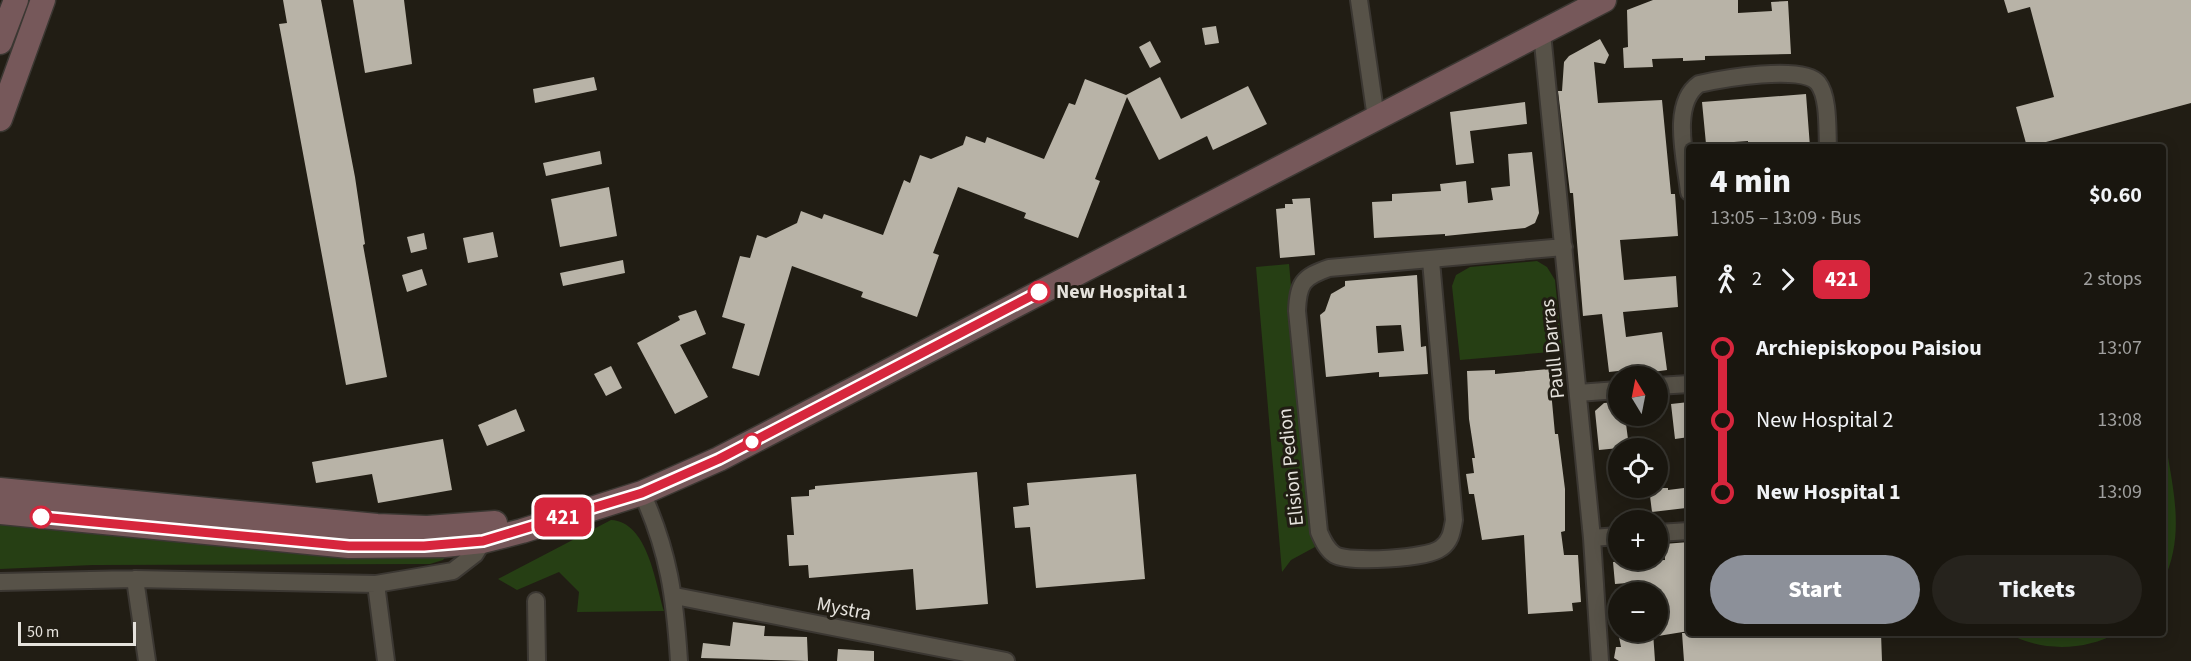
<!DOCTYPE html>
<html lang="en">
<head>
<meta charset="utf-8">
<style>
  :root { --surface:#19160f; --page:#26231d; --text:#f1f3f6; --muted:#9f9f9e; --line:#37352f; --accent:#8c9099 }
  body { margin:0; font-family:"Source Sans 3",sans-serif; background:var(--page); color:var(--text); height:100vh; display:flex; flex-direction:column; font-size:22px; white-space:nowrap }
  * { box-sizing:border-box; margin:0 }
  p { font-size:20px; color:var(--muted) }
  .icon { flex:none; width:33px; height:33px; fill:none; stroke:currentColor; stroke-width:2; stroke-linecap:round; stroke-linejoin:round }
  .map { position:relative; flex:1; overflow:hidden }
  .panel { position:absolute; left:1686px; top:144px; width:480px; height:492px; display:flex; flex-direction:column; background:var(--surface); border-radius:6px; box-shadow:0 3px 15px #0003,0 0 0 2px var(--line) }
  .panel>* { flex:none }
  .badge { padding:0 12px; border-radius:9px; font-size:21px; line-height:39px }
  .needle { width:39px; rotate:350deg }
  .fabs { position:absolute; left:1608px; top:366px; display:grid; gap:12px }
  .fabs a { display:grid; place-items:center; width:60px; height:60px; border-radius:50%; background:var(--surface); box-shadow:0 3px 15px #0003,0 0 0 2px var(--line); font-size:30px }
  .scale { position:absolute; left:18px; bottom:15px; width:118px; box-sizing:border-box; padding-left:6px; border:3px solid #e5e2dc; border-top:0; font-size:16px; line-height:21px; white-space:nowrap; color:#e5e2dc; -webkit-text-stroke:4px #211d14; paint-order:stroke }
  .map>.badge { position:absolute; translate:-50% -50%; box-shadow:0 0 0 3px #fff }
  .legs { display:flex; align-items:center; gap:9px; height:66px; padding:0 24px; font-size:20px }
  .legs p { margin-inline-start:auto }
  .headline { display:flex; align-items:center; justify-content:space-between; height:102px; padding:0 24px }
  h1 { font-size:33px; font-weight:800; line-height:45px }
  .action { display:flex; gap:12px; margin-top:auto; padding:12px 24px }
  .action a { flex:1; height:69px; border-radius:36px; background:var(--accent); color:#fff; font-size:24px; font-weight:800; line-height:69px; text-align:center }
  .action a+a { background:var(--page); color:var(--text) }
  ul { padding:0 24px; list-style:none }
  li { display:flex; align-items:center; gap:21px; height:72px; font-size:22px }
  li i { display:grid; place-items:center; width:9px; height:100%; margin:0 8px; background:currentColor }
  li i::after { content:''; width:15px; height:15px; margin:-8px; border:4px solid; border-radius:50%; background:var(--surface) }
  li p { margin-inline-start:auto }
  li:first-child i { background:linear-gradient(#0000 50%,currentColor 0) }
  li:last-child i { background:linear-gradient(currentColor 50%,#0000 0) }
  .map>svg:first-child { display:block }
  .green { fill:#263f14 }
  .building { fill:#b8b3a7; fill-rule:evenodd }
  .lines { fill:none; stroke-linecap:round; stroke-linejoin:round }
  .street-casing { stroke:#3b3732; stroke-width:20 }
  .secondary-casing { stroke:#3b3732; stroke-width:27 }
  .street { stroke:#575248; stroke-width:16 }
  .secondary { stroke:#76585a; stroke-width:24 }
  .line-1-casing { stroke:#fff; stroke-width:14 }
  .line-1 { stroke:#d7263d; stroke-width:9 }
  .stop-1-dot { fill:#fff; stroke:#d7263d; stroke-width:3 }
  .labels { text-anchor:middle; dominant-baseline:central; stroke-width:6; stroke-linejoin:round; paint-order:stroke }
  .stop-label { font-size:20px; font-weight:bold; fill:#e5e2dc; stroke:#211d14; text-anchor:start }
  .street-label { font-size:20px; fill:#e5e2dc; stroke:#211d14 }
</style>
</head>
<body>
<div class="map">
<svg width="2191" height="661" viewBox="0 0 2191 661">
  <rect width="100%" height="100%" fill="#211d14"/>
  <path class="green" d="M1537 261 1547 267 1555 280 1562 351 1460 360 1452 286 1456 275 1470 267Z
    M1289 264 1315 547 1291 560 1282 572 1256 267Z
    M2163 425C2170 480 2188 530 2163 582Z
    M611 520C648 522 655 582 664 611L577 612 579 592 559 572 517 590 498 579Z
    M0 522 447 555 443 560 430 564 93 565 0 569Z
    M2008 633H2117C2085 651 2040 652 2008 633Z"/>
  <path class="building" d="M283 0H321L355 177 365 244 363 245 387 377 346 385 279 24 287 23Z
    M353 0H404L412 64 365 73Z
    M1653 0H1738V13L1772 11 1771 2 1788 1 1791 54 1705 56V60L1683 61V58L1652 59 1653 67 1624 68 1623 48 1628 47 1627 10Z
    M2004 0H2191V103L2027 147 2016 107 2054 97 2030 7 2008 13Z
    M1216 26 1219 43 1205 45 1202 28Z
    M1600 39 1609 55 1605 64 1594 62 1598 103 1662 100 1671 194H1675L1678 236 1620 240 1624 280 1676 276 1678 307 1623 312 1626 337 1662 332 1667 370 1646 373 1645 368 1609 372 1602 314 1583 316 1573 193H1570L1558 91H1562L1564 62 1569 56Z
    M1150 41 1161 62 1150 68 1139 47Z
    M594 77 597 90 535 103 533 89Z
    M1160 77 1181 119 1248 86 1267 124 1213 150 1207 136 1159 160 1127 97 1095 179 1100 181 1078 238 1024 218 1026 213 958 187 933 253 939 255 917 317 861 297 863 292 792 266 759 376 732 368 745 324 722 317 740 256 750 258 757 235 766 238 797 223 801 211 822 219 824 214 883 235 904 180 910 183 920 155 931 159 963 145 966 136 985 143 987 137 1044 159 1069 103 1075 105 1085 79 1126 95Z
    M1806 94 1810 147H1748V141L1706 144 1702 102Z
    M1525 102 1527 124 1470 131 1474 163 1456 165 1450 112Z
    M600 151 602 164 546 176 543 163Z
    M1532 152 1539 213 1535 223 1525 228 1445 236V234L1374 238 1372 202 1392 201V194L1441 191 1440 184 1466 181 1468 203 1493 200 1491 188 1510 186 1508 154Z
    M609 187 617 236 560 247 551 199Z
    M1310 198 1315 255 1280 258 1276 209 1285 208V204H1293L1292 199Z
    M493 232 498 257 468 263 463 238Z
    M424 233 427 249 411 253 407 237Z
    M623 260 625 273 563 286 560 273Z
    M422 269 427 285 407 292 402 275Z
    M1417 275 1421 347 1426 346 1428 374 1379 377V372L1326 377 1320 315 1325 311 1331 294 1345 286V281ZM1401 325 1404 351 1378 353 1376 326Z
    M696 310 706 334 680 345 708 397 675 414 637 343 680 320 678 316Z
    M611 366 622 388 606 396 594 374Z
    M1549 369 1555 434H1558L1565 489V531L1561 532 1564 555H1578L1581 602 1572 603 1573 611 1528 614 1524 535 1482 540 1474 494H1469L1466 474 1474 473 1472 458H1475L1469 419 1467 371 1495 370V374Z
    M1618 402V416H1625L1629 447 1599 450 1595 411 1604 403Z
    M1689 402V437L1675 439 1671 404Z
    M516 409 525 431 487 446 478 425Z
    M443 439 452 490 378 503 372 474 316 483 312 462Z
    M977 472 988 604 916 610 913 569 809 578 808 565 789 566 787 535H794L791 497 809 496V490L815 489V486Z
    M1136 474 1145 579 1036 588 1030 527 1015 528 1013 507 1029 505 1027 483Z
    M1649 488H1668V490L1684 488 1686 508 1652 512Z
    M1689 542V631L1658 636V592H1641L1640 582 1615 584 1613 562 1665 560 1664 544Z
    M733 622 765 626 764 636 807 637 808 661 701 658 703 643 730 646Z
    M1618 632H1653L1655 661H1619L1614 658 1616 647H1621Z
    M1682 633H1751V635L1881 633 1882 661H1684Z
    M838 649 874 651V661H837Z"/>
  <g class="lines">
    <g class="street-casing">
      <path id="street" d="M1359 0 1376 118
        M1542 33 1592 538 1600 661
        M1689 192C1686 161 1670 104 1699 84 1721 79 1803 64 1818 83 1829 97 1827 129 1828 147
        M1431 261 1454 520C1452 531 1451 541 1441 548 1427 559 1350 563 1335 555 1327 550 1323 541 1319 532L1297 311C1298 283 1303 277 1329 268L1564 247
        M1658 386 1689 384
        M1578 393 1618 390
        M642 493C669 552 675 598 679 661
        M1658 533 1689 531
        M1592 538 1618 536
        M135 579 147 661
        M0 582 135 579 376 584 453 571 475 554 483 541
        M376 584 386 661
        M675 596 1006 661
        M536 601 537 661"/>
    </g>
    <g class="secondary-casing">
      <path id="secondary" d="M0 42 16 0
        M0 119 43 0
        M0 490 377 526 427 528 495 523
        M0 512 349 546 444 545 483 541 522 531 642 493 719 459 1604 0"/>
    </g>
    <use href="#street" class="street"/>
    <use href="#secondary" class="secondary"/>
  </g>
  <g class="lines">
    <g class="line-1-casing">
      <path id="line-1" d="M41 517 349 546H424L483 541 642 493 719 459 1039 292"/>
    </g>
    <use href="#line-1" class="line-1"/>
  </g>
  <g class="stop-1-dot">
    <circle cx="1039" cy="292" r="10"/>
    <circle cx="752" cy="442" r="8"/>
    <circle cx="41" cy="517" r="10"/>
  </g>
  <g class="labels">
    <g class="stop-label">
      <text x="1056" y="292">New Hospital 1</text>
    </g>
    <g class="street-label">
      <text transform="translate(1553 349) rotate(-96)">Paull Darras</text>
      <text transform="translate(1291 467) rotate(-96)">Elision Pedion</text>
      <text transform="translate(844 609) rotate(11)">Mystra</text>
    </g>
  </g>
</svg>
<div class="fabs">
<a><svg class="needle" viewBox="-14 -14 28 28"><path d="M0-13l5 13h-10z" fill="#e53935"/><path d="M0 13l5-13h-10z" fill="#9f9f9e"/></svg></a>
<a><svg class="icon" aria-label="locate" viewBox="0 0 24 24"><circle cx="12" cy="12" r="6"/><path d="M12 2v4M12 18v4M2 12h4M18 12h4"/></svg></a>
<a>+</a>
<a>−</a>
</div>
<div class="scale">50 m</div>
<b class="badge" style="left:563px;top:517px;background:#d7263d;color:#fff">421</b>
<section class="panel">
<div class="headline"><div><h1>4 min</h1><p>13:05 – 13:09 · Bus</p></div><b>$0.60</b></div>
<div class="legs"><svg class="icon" aria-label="walk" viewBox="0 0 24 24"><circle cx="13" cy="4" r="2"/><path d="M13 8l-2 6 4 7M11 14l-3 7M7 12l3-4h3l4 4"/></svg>2<svg class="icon" aria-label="forward" viewBox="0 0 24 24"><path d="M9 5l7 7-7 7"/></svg><b class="badge" style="background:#d7263d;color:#fff">421</b><p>2 stops</p></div>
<ul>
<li><i style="color:#d7263d"></i><b>Archiepiskopou Paisiou</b><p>13:07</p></li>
<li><i style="color:#d7263d"></i><span>New Hospital 2</span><p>13:08</p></li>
<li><i style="color:#d7263d"></i><b>New Hospital 1</b><p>13:09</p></li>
</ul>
<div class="action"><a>Start</a><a>Tickets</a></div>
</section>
</div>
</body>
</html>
